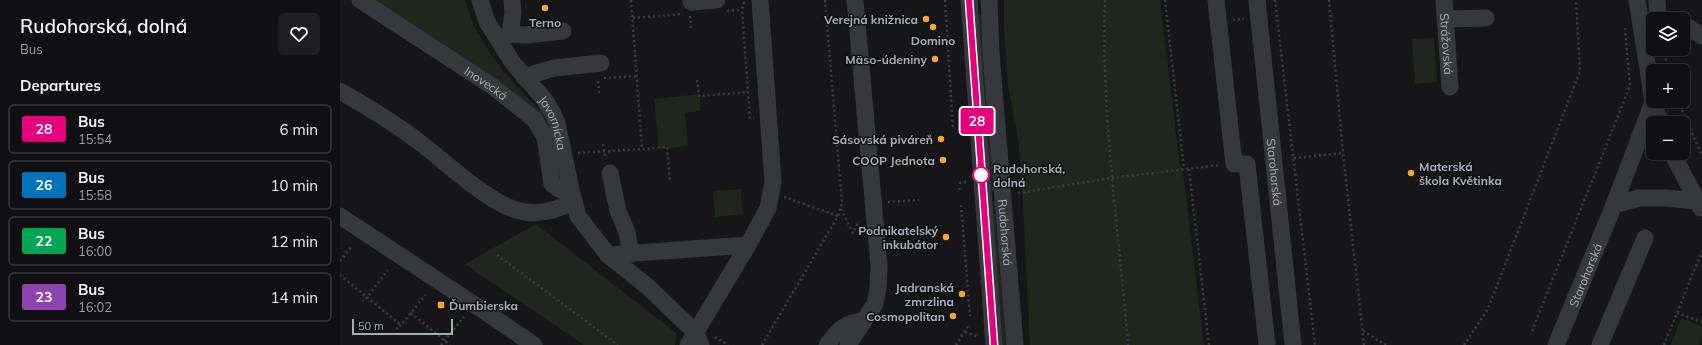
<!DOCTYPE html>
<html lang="en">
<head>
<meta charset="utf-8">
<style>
  :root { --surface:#101012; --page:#1e1e20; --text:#f1f3f6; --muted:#9c9d9f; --line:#303032 }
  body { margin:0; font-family:Mulish,sans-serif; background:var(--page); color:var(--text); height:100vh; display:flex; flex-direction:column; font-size:15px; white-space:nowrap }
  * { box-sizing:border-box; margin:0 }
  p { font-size:13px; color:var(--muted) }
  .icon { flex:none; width:22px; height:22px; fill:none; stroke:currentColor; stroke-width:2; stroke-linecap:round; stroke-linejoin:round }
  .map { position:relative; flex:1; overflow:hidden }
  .panel { display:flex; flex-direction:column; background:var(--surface); width:340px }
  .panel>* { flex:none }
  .badge { padding:0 8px; border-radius:3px; font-size:14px; line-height:26px }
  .tools { position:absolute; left:1306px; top:12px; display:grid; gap:8px }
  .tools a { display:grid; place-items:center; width:44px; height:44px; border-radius:6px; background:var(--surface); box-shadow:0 4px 16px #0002,0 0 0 1px var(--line); font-size:20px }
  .scale { position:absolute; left:12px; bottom:10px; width:101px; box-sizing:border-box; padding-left:4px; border:2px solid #a8aeb8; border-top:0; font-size:11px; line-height:14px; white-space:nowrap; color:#a8aeb8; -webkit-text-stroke:3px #111113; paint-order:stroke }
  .map>.badge { position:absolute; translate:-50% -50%; box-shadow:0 0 0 2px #fff }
  h2 { padding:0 20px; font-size:15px; line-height:36px }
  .round { display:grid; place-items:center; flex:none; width:42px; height:42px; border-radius:6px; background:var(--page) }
  .headline { display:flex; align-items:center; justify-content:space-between; height:68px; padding:0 20px }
  h1 { font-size:19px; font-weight:600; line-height:30px }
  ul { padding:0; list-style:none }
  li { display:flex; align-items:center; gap:12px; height:50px; margin:0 8px 6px; padding:0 12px; border:2px solid var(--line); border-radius:6px }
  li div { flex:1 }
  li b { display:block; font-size:15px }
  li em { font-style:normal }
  li .badge { min-width:44px; font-weight:700; text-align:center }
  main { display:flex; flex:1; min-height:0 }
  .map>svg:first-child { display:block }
  .green { fill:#1e261e }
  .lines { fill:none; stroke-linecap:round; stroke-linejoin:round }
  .path { stroke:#3d3f44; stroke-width:2.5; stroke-dasharray:2 3; stroke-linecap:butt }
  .minor { stroke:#37383d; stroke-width:17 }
  .line-casing { stroke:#fff; stroke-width:9 }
  .line { stroke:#e6007e; stroke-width:6 }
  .poi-dot { fill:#f3a532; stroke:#111113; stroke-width:1.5 }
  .stop-dot { fill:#fff; stroke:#e6007e; stroke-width:2 }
  .labels { text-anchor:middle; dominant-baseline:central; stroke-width:3; stroke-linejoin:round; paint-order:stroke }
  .poi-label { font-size:12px; font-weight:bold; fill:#a8aeb8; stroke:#111113; text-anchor:end }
  .street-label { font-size:12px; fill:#a8aeb8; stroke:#111113 }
  .stop-label { font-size:12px; font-weight:bold; fill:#a8aeb8; stroke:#111113; text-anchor:start }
</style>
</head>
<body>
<main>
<section class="panel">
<div class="headline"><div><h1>Rudohorská, dolná</h1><p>Bus</p></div><a class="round"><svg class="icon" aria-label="heart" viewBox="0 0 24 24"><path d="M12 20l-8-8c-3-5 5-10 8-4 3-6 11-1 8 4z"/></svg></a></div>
<h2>Departures</h2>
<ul>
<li><span class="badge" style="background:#e6007e;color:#fff">28</span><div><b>Bus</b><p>15:54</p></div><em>6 min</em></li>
<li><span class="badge" style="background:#0072bc;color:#fff">26</span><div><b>Bus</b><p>15:58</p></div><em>10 min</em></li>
<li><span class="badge" style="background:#00a651;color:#fff">22</span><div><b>Bus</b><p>16:00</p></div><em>12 min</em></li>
<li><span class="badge" style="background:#8e44ad;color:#fff">23</span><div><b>Bus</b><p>16:02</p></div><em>14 min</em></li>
</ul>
</section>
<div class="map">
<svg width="1362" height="345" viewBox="0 0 1362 345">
  <rect width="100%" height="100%" fill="#161618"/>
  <path class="green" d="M35 0H125L134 26 151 55 173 82 203 113 206 123Z
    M664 0H820L839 159 844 179 864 345H690L683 205 679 144 668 85 664 29Z
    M637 15H643L655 191 651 192Z
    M1094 38 1097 82 1075 84 1072 39Z
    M360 94V111L345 113 348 146 319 149 314 99Z
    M401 189 403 214 375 217 373 191Z
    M656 201 667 345H662L651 202Z
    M196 224 336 333 335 345H244L125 264Z
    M1341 318 1362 326V336L1359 345H1331Z"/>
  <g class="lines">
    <path class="path" d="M291 0 302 149 327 147 330 181
      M605 0 613 129
      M765 0C761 115 779 230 788 345
      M825 0 844 169
      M935 0 975 345
      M989 0 1003 153 1024 345
      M404 2 402 10 410 118H414
      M387 11 402 10
      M350 16 351 30
      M293 18 343 14
      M893 20 904 19
      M1323 49 1329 71
      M264 78 297 76
      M357 80 359 96 408 92
      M259 93 258 79H259
      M1338 101 1362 156
      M263 144 266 159
      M238 153 302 149
      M954 158 1003 153
      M849 169 869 345
      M619 183 628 182
      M619 188 620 191
      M678 193 772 178 880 165
      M444 197 498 216
      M548 202 579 200
      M621 205 630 316
      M501 209 513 233 519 221
      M157 255 278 345
      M0 261 12 246
      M0 275 62 326
      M22 300 24 301 48 270
      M71 313 110 345
      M1337 313 1362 322
      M56 328 58 329 85 295
      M1023 331 1046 345
      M1192 331 1290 86 1285 28
      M625 332 639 337
      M375 337 388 345
      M101 345 124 317
      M422 345 498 216 502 203 485 0
      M616 345 628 326
      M1124 345 1148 309 1240 71 1236 0
      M1324 345 1362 251"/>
    <g class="minor">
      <path id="s1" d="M20 0 152 86 194 119 205 137 212 184 219 189 232 194"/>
      <path id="s2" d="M140 0 147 22 173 63 204 99 212 112 217 123 232 194 238 216 268 255 307 286 356 333 361 345"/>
      <path d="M351 0V2L377 0"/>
      <path d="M629 0 654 345"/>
      <path id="s3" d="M649 0 651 53 675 345"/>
      <path d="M876 0 894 164H907L927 345"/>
      <path id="s4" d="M917 0 953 345"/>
      <path id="s5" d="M1104 0 1110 87"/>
      <path d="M1297 0 1313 102 1321 123"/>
      <path d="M1317 0 1318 15"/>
      <path d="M1106 19 1146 18"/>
      <path d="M1343 24 1362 36"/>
      <path d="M170 34 173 13 172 0"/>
      <path d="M159 40 170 34 185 35 223 31"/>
      <path d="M184 77 214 68 261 63"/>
      <path d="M0 91C27 107 54 122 79 142 105 161 146 201 176 210 196 216 216 211 234 201"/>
      <path d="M1332 153 1361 208"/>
      <path d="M270 173 278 211 287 232 291 254"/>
      <path d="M1274 205 1299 198H1326L1357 201"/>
      <path d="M0 216 144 311 194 345"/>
      <path d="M268 255 408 245"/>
      <path d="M348 345 408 245 428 208 433 182 420 0"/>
      <path d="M487 345C499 330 503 323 524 321"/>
      <path d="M508 345 535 304 538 288 539 266 515 0"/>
      <path id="s6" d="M1216 345 1274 205 1313 102"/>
      <path d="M1260 345 1305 238"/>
    </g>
  </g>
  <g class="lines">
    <g class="line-casing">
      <path id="line" d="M629 0 654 345"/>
    </g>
    <use href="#line" class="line"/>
  </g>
  <g class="poi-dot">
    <circle cx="205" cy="8" r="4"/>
    <circle cx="586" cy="19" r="4"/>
    <circle cx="593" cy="27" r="4"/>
    <circle cx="595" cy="59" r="4"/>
    <circle cx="601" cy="139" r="4"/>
    <circle cx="603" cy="160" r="4"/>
    <circle cx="1071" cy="173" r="4"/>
    <circle cx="606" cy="237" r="4"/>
    <circle cx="622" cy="294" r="4"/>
    <rect x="97" y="301" width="8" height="8" rx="2"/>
    <circle cx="613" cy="316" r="4"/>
  </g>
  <circle class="stop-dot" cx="641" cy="175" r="8"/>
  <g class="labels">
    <g class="poi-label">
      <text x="578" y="19">Verejná knižnica</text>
      <text x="205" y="22" text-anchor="middle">Terno</text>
      <text x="593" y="40" text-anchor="middle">Domino</text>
      <text x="587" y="59">Mäso-údeniny</text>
      <text x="593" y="139">Sásovská piváreň</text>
      <text x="595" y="160">COOP Jednota</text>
      <text x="1079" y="166" text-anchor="start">Materská<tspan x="1079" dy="14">škola Květinka</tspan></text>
      <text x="598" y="230">Podnikatelský<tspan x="598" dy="14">inkubátor</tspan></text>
      <text x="614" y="287">Jadranská<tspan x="614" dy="14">zmrzlina</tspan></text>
      <text x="109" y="305" text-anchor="start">Ďumbierska</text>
      <text x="605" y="316">Cosmopolitan</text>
    </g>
    <g class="street-label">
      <text stroke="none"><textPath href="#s5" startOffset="44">Strážovská</textPath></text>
      <text stroke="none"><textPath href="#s1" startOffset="151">Inovecká</textPath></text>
      <text stroke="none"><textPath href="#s2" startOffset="145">Javornícka</textPath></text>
      <text stroke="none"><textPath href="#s4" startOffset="173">Starohorská</textPath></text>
      <text stroke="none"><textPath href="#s3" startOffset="233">Rudohorská</textPath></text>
      <text stroke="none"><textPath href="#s6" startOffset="76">Starohorská</textPath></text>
    </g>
    <g class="stop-label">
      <text x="653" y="168">Rudohorská,<tspan x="653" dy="14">dolná</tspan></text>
    </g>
  </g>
</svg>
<div class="tools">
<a><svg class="icon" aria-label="layers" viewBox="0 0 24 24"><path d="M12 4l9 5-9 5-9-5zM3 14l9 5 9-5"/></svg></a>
<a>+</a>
<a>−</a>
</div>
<div class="scale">50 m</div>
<b class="badge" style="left:637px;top:121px;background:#e6007e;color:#fff">28</b>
</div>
</main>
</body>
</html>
